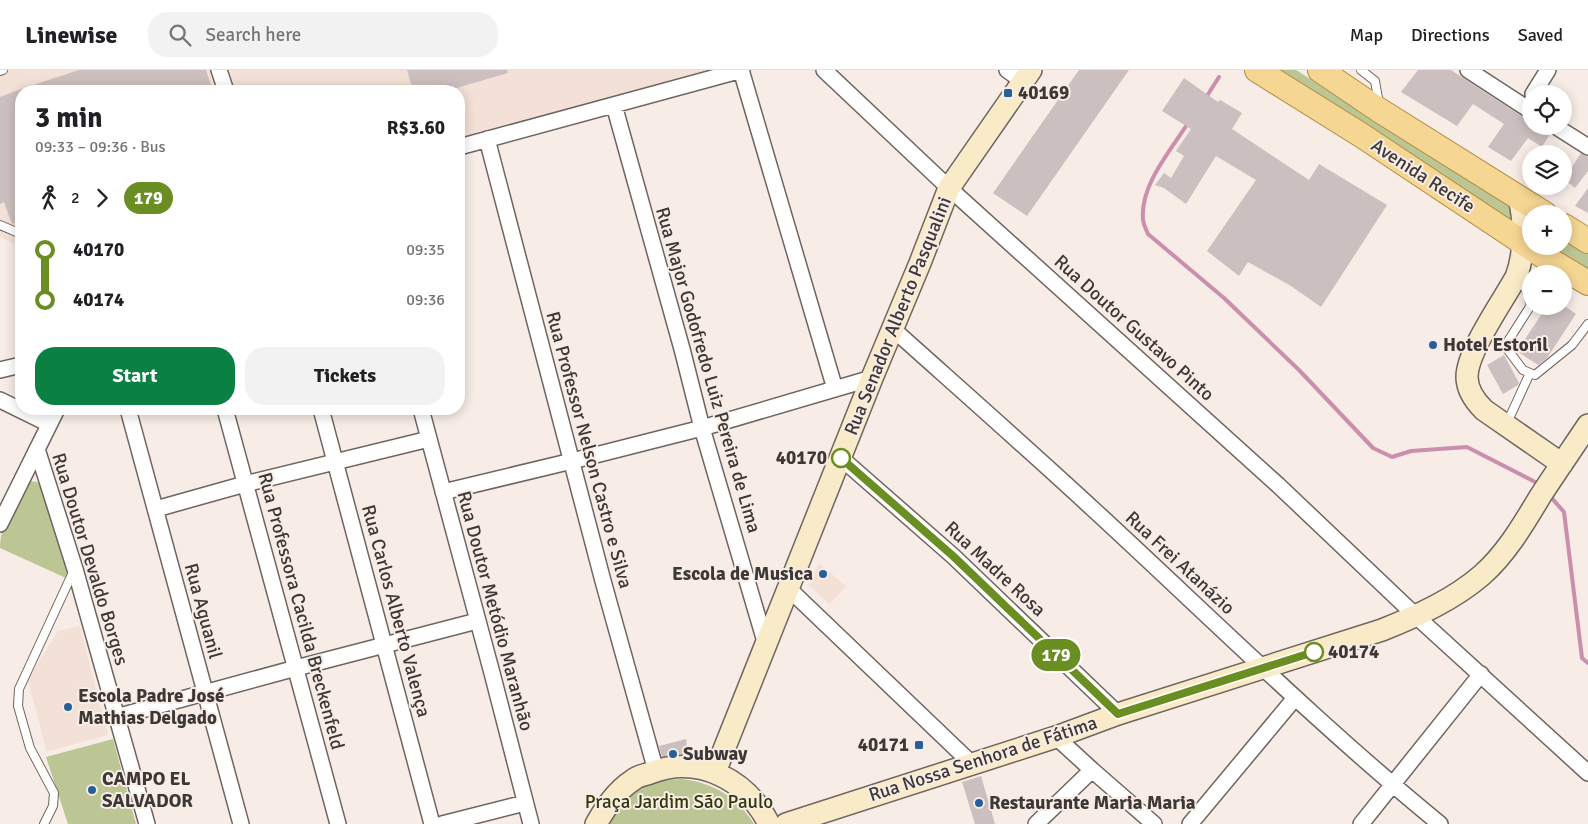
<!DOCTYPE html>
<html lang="en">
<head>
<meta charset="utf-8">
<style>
  :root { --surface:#fff; --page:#f2f2f2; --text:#202124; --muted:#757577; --line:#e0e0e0; --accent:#0b8043 }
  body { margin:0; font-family:Signika,sans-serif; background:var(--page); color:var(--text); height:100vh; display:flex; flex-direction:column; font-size:19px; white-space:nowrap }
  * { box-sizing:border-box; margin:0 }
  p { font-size:16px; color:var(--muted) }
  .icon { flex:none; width:28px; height:28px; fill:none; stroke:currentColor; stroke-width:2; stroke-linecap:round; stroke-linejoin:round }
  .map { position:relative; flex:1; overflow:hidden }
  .details { position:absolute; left:15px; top:15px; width:450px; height:330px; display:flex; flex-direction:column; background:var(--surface); border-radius:20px; box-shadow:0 2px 12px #0003 }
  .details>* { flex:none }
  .badge { padding:0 10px; border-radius:16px; font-size:18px; line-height:32px }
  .buttons { position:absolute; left:1522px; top:15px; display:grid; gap:10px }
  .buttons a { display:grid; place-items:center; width:50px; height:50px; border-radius:50%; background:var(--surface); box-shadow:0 2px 12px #0003; font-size:25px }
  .map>.badge { position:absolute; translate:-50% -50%; box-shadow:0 0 0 2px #fff }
  .legs { display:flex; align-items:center; gap:8px; height:55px; padding:0 20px; font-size:16px }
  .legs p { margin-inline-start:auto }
  .head { display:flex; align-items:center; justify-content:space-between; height:85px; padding:0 20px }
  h1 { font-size:28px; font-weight:700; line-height:38px }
  .action { display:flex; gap:10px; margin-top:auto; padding:10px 20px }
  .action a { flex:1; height:58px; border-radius:20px; background:var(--accent); color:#fff; font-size:20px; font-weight:700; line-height:58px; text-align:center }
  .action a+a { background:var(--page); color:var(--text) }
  ul { padding:0 20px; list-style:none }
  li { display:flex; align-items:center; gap:18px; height:50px; font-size:19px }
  li i { display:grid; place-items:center; width:8px; height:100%; margin:0 6px; background:currentColor }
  li i::after { content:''; width:12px; height:12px; margin:-6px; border:4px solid; border-radius:50%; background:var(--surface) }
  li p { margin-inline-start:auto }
  li:first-child i { background:linear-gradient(#0000 50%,currentColor 0) }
  li:last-child i { background:linear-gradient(currentColor 50%,#0000 0) }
  header { display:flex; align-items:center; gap:30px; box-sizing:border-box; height:70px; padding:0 25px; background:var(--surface); border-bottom:1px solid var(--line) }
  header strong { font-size:24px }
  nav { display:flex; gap:28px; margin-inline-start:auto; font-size:18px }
  .search { width:350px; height:45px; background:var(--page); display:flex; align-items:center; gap:12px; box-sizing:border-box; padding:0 18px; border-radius:20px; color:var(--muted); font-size:19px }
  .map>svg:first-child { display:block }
  .built { fill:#f3e0d6 }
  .green { fill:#bcc594 }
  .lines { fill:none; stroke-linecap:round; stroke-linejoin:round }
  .stream { stroke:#ca8fad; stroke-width:4 }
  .building { fill:#ccbfbf }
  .lane-casing { stroke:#6f6560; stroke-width:10 }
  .street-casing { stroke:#6f6560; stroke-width:18 }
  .secondary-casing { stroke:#6f6560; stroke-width:24 }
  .primary-casing { stroke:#b08d42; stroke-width:26 }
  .lane { stroke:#fff; stroke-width:8 }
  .street { stroke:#fff; stroke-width:15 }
  .secondary { stroke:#faebc8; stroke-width:21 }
  .primary { stroke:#f5d692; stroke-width:24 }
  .line-1-casing { stroke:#fff; stroke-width:11 }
  .line-1 { stroke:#6b8e23; stroke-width:8 }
  .poi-dot { fill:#276098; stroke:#f7ece6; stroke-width:2 }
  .stop-1-dot { fill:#fff; stroke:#6b8e23; stroke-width:2.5 }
  .labels { text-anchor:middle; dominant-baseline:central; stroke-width:4; stroke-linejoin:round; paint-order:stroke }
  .poi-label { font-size:19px; font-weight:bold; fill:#3d3836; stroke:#f7ece6; text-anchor:start }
  .street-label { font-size:19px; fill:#3d3836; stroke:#f7ece6 }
  .stop-label { font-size:19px; font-weight:bold; fill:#3d3836; stroke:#f7ece6; text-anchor:end }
  .park-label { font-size:19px; fill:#323807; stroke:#f7ece6 }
</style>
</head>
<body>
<header>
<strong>Linewise</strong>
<div class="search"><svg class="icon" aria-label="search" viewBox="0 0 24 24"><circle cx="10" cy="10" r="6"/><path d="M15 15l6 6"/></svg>Search here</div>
<nav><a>Map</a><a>Directions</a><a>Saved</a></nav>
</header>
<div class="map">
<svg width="1588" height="754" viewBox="0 0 1588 754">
  <rect width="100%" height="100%" fill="#f7ece6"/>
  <path class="built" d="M0 0H209L215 21H21V178L0 167Z
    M230 0H707L459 67V21H236Z
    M819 493 846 516 830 534 809 516Z
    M80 556 108 665 49 681 46 680 28 610 58 561Z"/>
  <path class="green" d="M1271 0H1296L1531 148V169Z
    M1564 168 1588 184V205L1543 176H1564Z
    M29 411 37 412 42 416 67 502 66 508 0 478C0 454 14 430 29 411Z
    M113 669 136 754H68L46 687Z
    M682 709C714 713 737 727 754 754H604C630 723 640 711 682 709Z"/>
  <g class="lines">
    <path class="stream" d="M1205 29 1219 7
      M1188 53C1171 80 1140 115 1143 149 1143 154 1146 159 1148 164L1224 228 1299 300 1373 378 1392 387 1411 381 1467 377 1539 414
      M1549 425 1564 442 1582 588 1588 593"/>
  </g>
  <path class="building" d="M79 0H206L213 21H22L21 19Z
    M407 0H507L508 3 446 21H413Z
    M1079 0H1129L1027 146 993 123Z
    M1418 0H1451L1526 49 1531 50V56H1544L1550 64 1542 77 1528 68 1511 91 1488 77 1504 54 1473 34 1457 56 1401 22Z
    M1184 8 1218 32 1220 30 1242 43 1232 59 1309 110 1319 94 1387 135 1321 237 1291 216 1248 192 1239 206 1207 181 1256 110 1216 86 1186 134 1164 118 1155 115 1164 103 1171 108 1184 86 1176 81 1191 59 1162 41Z
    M21 19V151L12 154 4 132 0 134V27Z
    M1581 83 1588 87V101L1575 118 1564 109Z
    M1588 118V143L1575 136Z
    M1547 236H1565L1576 244 1547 288 1538 295 1517 281Z
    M1504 285 1519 313 1518 315 1503 324 1487 295Z
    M686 669 688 684 662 687 659 676Z
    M981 706 995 754H975L962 712Z"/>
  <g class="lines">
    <g class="lane-casing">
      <path id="lane" d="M1361 0 1375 11 1379 34
        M0 1 3 0
        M0 155 21 164
        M1517 209 1526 219 1531 235 1505 276 1523 300 1535 305 1572 275 1588 254
        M1507 353 1530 303
        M44 754 53 736 54 723 30 678 18 636 19 619 74 500"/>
    </g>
    <g class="street-casing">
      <path id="street" d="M219 0 226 21
        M741 0 835 319
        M824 0 949 118 1278 415 1417 547 1588 703
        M1007 0 1024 12
        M1468 0 1531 41
        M1533 24 1548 0
        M614 35 682 279 702 358 766 575
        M1555 56 1588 77
        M487 69 603 511 656 701
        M459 77 742 0
        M893 259C960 319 1027 378 1093 439 1208 545 1319 655 1440 754
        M0 300 21 295
        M0 330 49 354
        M128 339 241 754
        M225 339 338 754
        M321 339 432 754
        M421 339 492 603 531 754
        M37 379 75 499 147 754
        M841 388 953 486 1118 644
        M443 422 572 391 702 358 872 308
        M156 439 245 414 429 369
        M0 454 57 339
        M789 519 971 693
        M116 647 296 598 477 551
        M1056 667 1092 700 1154 754
        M442 754 525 733
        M1036 754 1092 700
        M1190 754 1295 628
        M1361 754 1481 604"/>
    </g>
    <g class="secondary-casing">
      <path id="secondary" d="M1519 128C1525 152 1525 184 1516 207 1503 231 1467 281 1467 307 1467 320 1475 331 1484 340L1562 394
        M715 702 872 308 920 193 949 118 1031 0
        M596 754C606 737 616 721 633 710 637 706 645 705 650 703 699 684 747 710 769 754
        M786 754 1056 667 1118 644 1382 560C1417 546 1453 530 1482 505 1507 483 1524 453 1541 425 1556 402 1572 379 1588 355"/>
    </g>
    <g class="primary-casing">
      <path id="primary" d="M1257 0 1361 65 1543 186 1588 213
        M1320 0 1379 40 1545 144
        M1564 156 1588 171"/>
    </g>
    <use href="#lane" class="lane"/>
    <use href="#street" class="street"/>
    <use href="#secondary" class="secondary"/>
    <use href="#primary" class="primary"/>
  </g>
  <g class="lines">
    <g class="line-1-casing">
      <path id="line-1" d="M841 388 953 486 1118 644 1314 582"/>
    </g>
    <use href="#line-1" class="line-1"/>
  </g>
  <g class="poi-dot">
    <rect x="1003" y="18" width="10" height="10" rx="2.5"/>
    <circle cx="1433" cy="275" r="5"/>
    <circle cx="823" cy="504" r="5"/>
    <circle cx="68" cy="637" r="5"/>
    <rect x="914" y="670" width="10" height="10" rx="2.5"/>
    <circle cx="673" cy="684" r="5"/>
    <circle cx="92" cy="720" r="5"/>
    <circle cx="979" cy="733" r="5"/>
  </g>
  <g class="stop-1-dot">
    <circle cx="841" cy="388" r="9"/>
    <circle cx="1314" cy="582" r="9"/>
  </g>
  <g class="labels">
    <g class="poi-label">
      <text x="1018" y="23">40169</text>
      <text x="1443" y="275">Hotel Estoril</text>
      <text x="813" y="504" text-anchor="end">Escola de Musica</text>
      <text x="78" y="626">Escola Padre José<tspan x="78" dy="22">Mathias Delgado</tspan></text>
      <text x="909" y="675" text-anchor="end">40171</text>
      <text x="683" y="684">Subway</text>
      <text x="102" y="709">CAMPO EL<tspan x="102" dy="22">SALVADOR</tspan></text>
      <text x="989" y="733">Restaurante Maria Maria</text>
    </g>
    <g class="street-label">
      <text transform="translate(1423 106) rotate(33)">Avenida Recife</text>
      <text transform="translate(898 246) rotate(-68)">Rua Senador Alberto Pasqualini</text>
      <text transform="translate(1134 258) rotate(42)">Rua Doutor Gustavo Pinto</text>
      <text transform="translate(708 300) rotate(74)">Rua Major Godofredo Luiz Pereira de Lima</text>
      <text transform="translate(589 380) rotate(75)">Rua Professor Nelson Castro e Silva</text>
      <text transform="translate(90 489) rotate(73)">Rua Doutor Devaldo Borges</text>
      <text transform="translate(1180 493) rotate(43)">Rua Frei Atanázio</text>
      <text transform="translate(995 499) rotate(43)">Rua Madre Rosa</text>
      <text transform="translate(203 541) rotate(75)">Rua Aguanil</text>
      <text transform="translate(301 541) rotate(75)">Rua Professora Cacilda Breckenfeld</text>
      <text transform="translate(396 541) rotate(75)">Rua Carlos Alberto Valença</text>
      <text transform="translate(495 541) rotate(75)">Rua Doutor Metódio Maranhão</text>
      <text transform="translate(983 689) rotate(-18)">Rua Nossa Senhora de Fátima</text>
    </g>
    <g class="stop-label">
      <text x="827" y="388">40170</text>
      <text x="1328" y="582" text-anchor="start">40174</text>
    </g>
    <g class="park-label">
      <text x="679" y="732">Praça Jardim São Paulo</text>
    </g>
  </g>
</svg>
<div class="buttons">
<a><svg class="icon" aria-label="locate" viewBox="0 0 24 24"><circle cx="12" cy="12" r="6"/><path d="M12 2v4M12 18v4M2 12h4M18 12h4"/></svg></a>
<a><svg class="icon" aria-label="layers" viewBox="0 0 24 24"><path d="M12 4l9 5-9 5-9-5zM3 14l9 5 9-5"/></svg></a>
<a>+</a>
<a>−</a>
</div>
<b class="badge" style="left:1056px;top:585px;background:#6b8e23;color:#fff">179</b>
<section class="details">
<div class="head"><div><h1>3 min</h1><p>09:33 – 09:36 · Bus</p></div><b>R$3.60</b></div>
<div class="legs"><svg class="icon" aria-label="walk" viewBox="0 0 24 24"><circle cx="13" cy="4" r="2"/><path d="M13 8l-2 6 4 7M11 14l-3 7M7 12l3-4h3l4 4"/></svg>2<svg class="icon" aria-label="forward" viewBox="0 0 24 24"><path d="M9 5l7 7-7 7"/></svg><b class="badge" style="background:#6b8e23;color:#fff">179</b></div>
<ul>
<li><i style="color:#6b8e23"></i><b>40170</b><p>09:35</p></li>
<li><i style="color:#6b8e23"></i><b>40174</b><p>09:36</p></li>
</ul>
<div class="action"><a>Start</a><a>Tickets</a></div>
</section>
</div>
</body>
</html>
